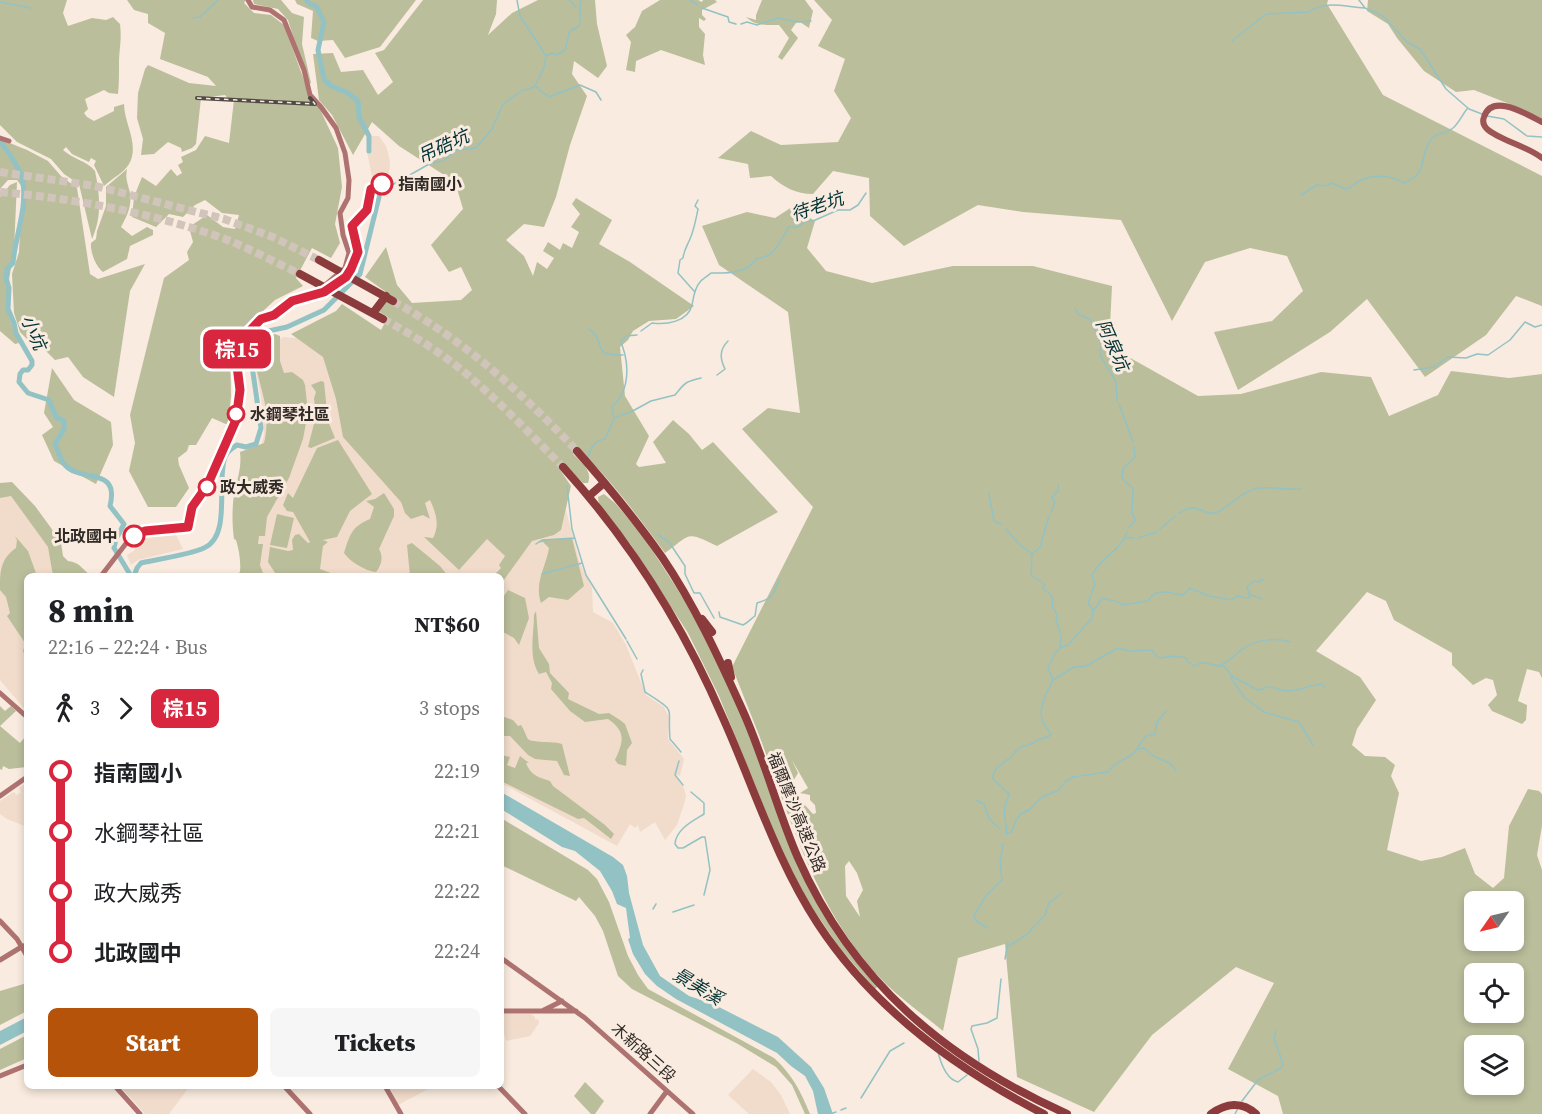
<!DOCTYPE html>
<html lang="en">
<head>
<meta charset="utf-8">
<style>
  :root { --surface:#fff; --page:#f6f6f6; --text:#202124; --muted:#757577; --accent:#b45309 }
  body { margin:0; font-family:"Source Serif 4","Noto Sans TC",serif; background:var(--page); color:var(--text); height:100vh; display:flex; flex-direction:column; font-size:22px; white-space:nowrap }
  * { box-sizing:border-box; margin:0 }
  p { font-size:20px; color:var(--muted) }
  .icon { flex:none; width:33px; height:33px; fill:none; stroke:currentColor; stroke-width:2; stroke-linecap:round; stroke-linejoin:round }
  .map { position:relative; flex:1; overflow:hidden }
  .panel { position:absolute; left:24px; top:573px; width:480px; height:516px; display:flex; flex-direction:column; background:var(--surface); border-radius:9px; box-shadow:0 3px 9px #0003 }
  .panel>* { flex:none }
  .badge { padding:0 12px; border-radius:9px; font-size:21px; line-height:39px }
  .needle { width:39px; rotate:236deg }
  .tools { position:absolute; left:1464px; top:891px; display:grid; gap:12px }
  .tools a { display:grid; place-items:center; width:60px; height:60px; border-radius:9px; background:var(--surface); box-shadow:0 3px 9px #0003; font-size:30px }
  .map>.badge { position:absolute; translate:-50% -50%; box-shadow:0 0 0 3px #fff }
  .legs { display:flex; align-items:center; gap:9px; height:66px; padding:0 24px; font-size:20px }
  .legs p { margin-inline-start:auto }
  .overview { display:flex; align-items:center; justify-content:space-between; height:102px; padding:0 24px }
  h1 { font-size:33px; font-weight:800; line-height:45px }
  .action { display:flex; gap:12px; margin-top:auto; padding:12px 24px }
  .action a { flex:1; height:69px; border-radius:9px; background:var(--accent); color:#fff; font-size:24px; font-weight:800; line-height:69px; text-align:center }
  .action a+a { background:var(--page); color:var(--text) }
  ul { padding:0 24px; list-style:none }
  li { display:flex; align-items:center; gap:21px; height:60px; font-size:22px }
  li i { display:grid; place-items:center; width:9px; height:100%; margin:0 8px; background:currentColor }
  li i::after { content:''; width:15px; height:15px; margin:-8px; border:4px solid; border-radius:50%; background:var(--surface) }
  li p { margin-inline-start:auto }
  li:first-child i { background:linear-gradient(#0000 50%,currentColor 0) }
  li:last-child i { background:linear-gradient(currentColor 50%,#0000 0) }
  .map>svg:first-child { display:block }
  .built { fill:#f1dccb }
  .green { fill:#bbbe9b; fill-rule:evenodd }
  .water { fill:#92c2c4 }
  .lines { fill:none; stroke-linecap:round; stroke-linejoin:round }
  .stream { stroke:#92c2c4; stroke-width:1.5 }
  .river { stroke:#92c2c4; stroke-width:5 }
  .highway-tunnel { stroke:#d1c4ba; stroke-width:8; stroke-dasharray:8 4; stroke-linecap:butt }
  .secondary { stroke:#ae7371; stroke-width:5 }
  .primary { stroke:#9c5554; stroke-width:6 }
  .highway { stroke:#8c3b3c; stroke-width:8 }
  .rail-casing { stroke:#504944; stroke-width:4 }
  .rail { stroke:#f9ebdf; stroke-width:1.5; stroke-dasharray:4.5; stroke-linecap:butt }
  .line-1-casing { stroke:#fff; stroke-width:14 }
  .line-1 { stroke:#d7263d; stroke-width:9 }
  .stop-1-dot { fill:#fff; stroke:#d7263d; stroke-width:3 }
  .labels { text-anchor:middle; dominant-baseline:central; stroke-width:6; stroke-linejoin:round; paint-order:stroke }
  .stop-label { font-size:16px; font-weight:bold; fill:#302a26; stroke:#f9ebdf; text-anchor:start }
  .street-label { font-size:16px; fill:#302a26; stroke:#f9ebdf }
  .water-label { font-size:18px; font-style:italic; fill:#023335; stroke:#f9ebdf }
</style>
</head>
<body>
<div class="map">
<svg width="1542" height="1114" viewBox="0 0 1542 1114">
  <rect width="100%" height="100%" fill="#f9ebdf"/>
  <path class="built" d="M371 136H379L386 146 390 161 389 175 382 183 374 186 367 152 372 151Z
    M283 337 324 340 532 419 563 499 580 563 592 588 593 612 613 623 626 645 646 695 664 707 669 717 668 739 684 759 680 776 674 774 684 788 686 796 684 804 677 825 665 840 655 822 640 832 638 825 635 828 630 824 617 846 501 783V576H241L260 448 264 435 261 397 252 351 277 356V341Z
    M0 487 12 493 69 576H27V712L0 680Z
    M174 531 183 549 138 560 131 565 127 555 135 550 133 544 129 542 143 535Z
    M27 783V827L7 819 0 814V801L14 792 17 795 21 792 19 788Z
    M505 1014H531L535 1017V1020L538 1019 539 1023 530 1036 506 1041 501 1019Z
    M753 1069 771 1082 781 1095 790 1114H749L728 1095Z
    M120 1086H190L169 1114H145Z
    M389 1086H434L398 1105Z"/>
  <path class="green" d="M0 0H67L63 13 68 26 92 18 106 20 113 17 120 24C122 41 119 49 119 64 119 75 119 84 118 94L109 93 104 90 85 99 88 109 84 113 87 117 94 121 114 111V107L124 104C124 123 140 145 129 164 124 173 111 179 104 186L94 165 96 161 91 158 89 162 72 154 66 147 63 150C73 159 87 161 95 171 100 195 102 217 92 239L79 184 64 174 51 159 17 142 0 125Z
    M127 0H246L244 3 254 13 271 15 284 25 312 102 228 99 225 95 201 98 196 144 192 148 182 152 181 148 168 142 154 154 141 155 143 139 137 118 138 93 145 69 148 65 189 83 216 86 208 77 160 59 165 33 148 23V14L134 10Z
    M253 0H281L292 13 304 17 302 44 311 83 308 84 288 20 278 9 254 4Z
    M295 0H416L380 47 345 58 333 40 318 41 311 38 313 11 297 4Z
    M423 0H497L496 14 488 35 512 13 538 0H595L597 24 607 66 598 78 574 61 572 74 587 96 570 145 556 197 544 227 524 224 506 240 524 256 533 276 537 262 547 269 554 258 543 251 548 242 560 250 563 243 572 248 579 232 571 227 580 214 572 204 576 198 612 220 599 244 630 262 694 306 676 319 649 321 633 331 628 340 620 347 625 396 649 436 636 464 639 467 666 463 653 442 673 420 689 434 702 450 713 442 778 512 717 546C686 531 692 533 665 553 638 517 611 479 577 448L573 454C581 462 593 471 588 483H583L562 463 558 467 571 486 561 530 554 535 532 541 501 584V576H493L501 568 499 565 505 556 487 539 459 570 424 537 433 538C440 525 436 513 430 500L425 503 430 519 423 515 411 519 405 513 401 502 343 437 336 399 323 357 291 334 336 311 342 304 381 330 388 317 378 311 386 300 395 304 397 300 365 277 386 247 397 285 412 303 461 300 472 290 461 267 449 272 431 245 463 209 455 182 399 146 372 122 353 155 332 115 319 100 313 54 333 53 341 72 363 70 378 95 393 82 375 53 384 50Z
    M660 0H698L702 2 703 0H715L717 2 702 10V15L706 19 704 21 699 18V27L705 34 703 55 705 65 661 50 636 61 635 72 626 70 631 42 626 35 635 27 642 11Z
    M762 0H805L813 11 809 28 800 22 796 23 791 30 798 38 782 60 778 57 789 38 779 25C765 25 756 26 746 17L756 20V15Z
    M814 0H1328L1327 4 1383 95 1542 176V306L1516 296 1486 335 1425 377 1367 299 1330 332 1238 390 1214 332 1272 321 1303 291 1287 256 1250 248 1205 262 1172 321 1121 220 1023 212 978 205 904 246 870 216 869 178 833 171 813 194C796 194 783 187 771 176L750 178 748 164 718 158 751 131 781 145 838 142 851 118 834 91 845 59 818 46 832 20Z
    M1368 0H1542V120L1507 103 1474 90 1456 92 1424 71 1397 38 1388 24 1367 11Z
    M234 100 312 104 319 107 338 148 342 187 335 224 340 243 331 258 312 248 296 278 303 286 275 300 230 341 231 396 228 425 212 418 196 445H189L187 451 178 458 179 465 189 488 176 507H148L129 471 135 443 130 415 164 278 189 260 187 252 193 242 189 227 207 215 223 227 235 229 239 215 222 213 205 200 195 205 183 217 169 214 156 227 132 217 134 197 142 177 156 186 171 169 177 176 182 173 178 165 183 162 181 157 196 150 205 136 229 143Z
    M0 139 27 150 48 161 61 176 77 188 90 274 98 279 145 264 130 291 114 397 83 377 68 357 55 360 44 349 32 344 20 332 14 313 12 274 19 252 22 187 17 180H8L0 189Z
    M127 169C125 179 128 184 130 193 132 206 127 216 121 227L132 236 147 227 153 230V235L130 246 127 259 103 272C96 267 90 252 91 243L96 239 97 231 106 206V187Z
    M17 182 14 250 8 286 7 311 19 343 15 344 0 331V197L10 185Z
    M792 207 815 221 807 248 826 271 872 283 953 266H1033L1112 286 1109 346 1198 396 1241 394 1321 372 1371 377 1389 416 1438 395 1451 371 1509 378 1542 374V678L1539 672 1527 669 1518 701 1527 705 1526 720 1522 724 1492 711 1488 705 1497 695 1493 680 1486 678 1473 685 1452 665V653L1394 620 1386 601 1367 592 1316 651 1360 677 1376 700 1357 729 1352 745 1365 756 1385 757 1395 765 1391 776 1399 793 1387 850 1421 861 1442 857 1465 848 1475 874 1493 888 1504 878 1509 826 1528 789 1539 791 1542 794V826L1537 855 1542 870V1114H1283L1278 1096 1228 1069 1274 983 1236 967 1152 1035 1094 1112 1017 1077 1005 944 958 958 943 1031C925 1016 904 1001 887 985 818 917 792 823 759 735 750 712 741 690 732 667L813 507 742 429 768 408 800 413 788 312 719 265 702 226 747 212 775 218ZM792 760 808 788 800 793 810 795V800L815 805 816 813 813 814 804 804 801 806 788 790 798 773ZM849 861 857 873 863 890 857 901 860 917 846 896 845 866ZM1474 902H1514V940H1474ZM1474 974H1514V1012H1474ZM1474 1046H1514V1084H1474Z
    M275 334 280 336V361L284 373 292 372 303 380 305 385 308 412 303 439 289 478 267 517 265 536H259L258 544H263L260 565 264 576H234L240 572C241 561 239 550 236 540L234 539C232 525 232 508 234 495 237 480 242 467 240 452L264 443C268 428 267 410 263 395 259 377 251 358 257 339Z
    M52 368 74 400 111 422 113 445 96 484 54 461 42 435 53 427 44 413Z
    M321 381 324 382 328 421 335 438 311 448 308 447 316 416 314 398 316 392 311 385Z
    M338 440 372 494 350 511 337 537 323 540 328 542 323 546 320 569 339 576H277L268 562 270 547 288 551 293 550 292 540 295 535 299 534 308 543 310 542 293 512 287 511 283 505 288 493 293 498 317 448Z
    M12 482 35 506 54 532 59 529 63 556 68 561C80 562 83 570 91 576H53L48 547 11 496 0 498V483Z
    M384 493 394 509V516L379 549C384 557 381 566 376 572 366 571 350 562 344 553 350 535 351 527 370 519L374 507 366 501 375 499Z
    M604 494 616 504 643 536 678 590 698 624 723 672 755 749 781 824 794 857 878 986 875 989 839 947 807 900 781 849 719 696 688 633 631 545 599 504 598 497Z
    M277 514 294 518 287 548 270 545Z
    M15 536 28 551 37 576H27V654L23 652 25 643 7 616 10 613 6 597 0 590C0 572 0 559 16 548L17 540Z
    M572 538 584 586 568 600 549 597 541 603C534 582 546 567 549 548L543 542 537 543 542 540Z
    M412 543 440 566 448 576H410L407 545Z
    M508 590 525 598 529 618 519 645 514 638 501 631V616L503 613 501 600Z
    M536 611 539 648 549 664 550 673 569 693 568 699 599 714 609 713 620 720 625 724 632 743 627 750 626 766 618 764 615 760C623 742 627 732 608 719L585 722 570 711 551 689 552 683 546 672 539 674C528 657 534 634 534 615Z
    M0 706 5 711 11 706 16 711 0 726 20 743 25 737 27 738V767L9 769 3 766 2 770 0 769Z
    M501 713 504 717 513 720 518 726 521 725C524 729 526 736 528 739 532 743 553 741 562 744L570 776 564 775 557 761 535 759 528 755 510 736H501Z
    M501 755 510 757 507 765 515 768 520 756 529 763H526C530 775 540 778 550 781L553 786 605 825 614 834 611 839 584 818 578 819 501 781Z
    M501 818 588 870 597 879 609 902 628 956 638 975 648 989 774 1058C792 1074 801 1092 810 1114H805L792 1085 776 1067 738 1044 632 989 618 976 603 931 595 916 579 897 576 901 501 865Z
    M27 983V1011L0 1025V991Z
    M27 1035V1058L0 1070V1049Z
    M585 1082 604 1101 595 1114H591L574 1096Z"/>
  <path class="water" d="M501 792 613 857 623 865 627 876 629 893 643 945 660 976 689 996 711 1003 778 1037 811 1067 824 1088 833 1114H818L813 1091 805 1076 791 1066 777 1053 676 999 657 986 645 974 633 954 628 939 630 938 626 908 617 904 612 891 600 871 575 851 562 847 501 809Z
    M27 1017V1031L0 1045V1031Z"/>
  <g class="lines">
    <path class="stream" d="M517 0 520 16 546 56
      M569 0 577 8
      M690 0 698 5
      M1359 0 1365 8 1383 16 1407 42 1420 49 1446 89 1469 109 1482 114
      M0 2 31 8
      M702 8 728 17 729 22 736 24
      M193 18 200 17 218 0
      M741 24 747 22 757 25 777 18 799 22 811 21
      M1232 41 1266 14 1309 12C1325 0 1345 7 1364 8
      M535 86 549 97 580 85 596 92 601 100
      M1487 116 1504 119 1527 136 1542 137
      M1301 195 1317 185 1326 186 1332 183 1346 189C1353 187 1357 181 1363 179 1376 175 1392 175 1403 183 1429 174 1419 159 1429 142 1434 133 1445 134 1453 128 1459 123 1462 115 1467 109
      M379 197 392 185 431 163 443 161 457 150 476 148 492 129 503 104 523 90 530 89 535 86 544 67 546 56 552 53 557 55 565 50 570 31 579 26C582 17 578 9 581 0
      M694 291 678 273 680 260 683 258C684 250 687 246 690 239 694 230 696 219 698 209L695 206 698 200
      M1075 308 1078 314 1090 319C1094 328 1100 337 1102 346L1100 350V355L1116 382 1117 400
      M589 329C608 343 589 356 623 355
      M641 331 652 323C666 325 688 322 692 305 694 296 694 289 700 282 702 279 708 276 711 273 728 273 747 274 757 258 776 258 780 240 789 227H798L806 221H813L838 210H850L858 205 866 193
      M1414 370 1434 367 1448 357 1466 358 1477 354 1488 355 1510 340 1525 322 1535 327 1542 325
      M717 375 725 369C720 359 719 350 728 341
      M1119 404 1133 442
      M615 418 621 415 629 413 651 401 675 395C685 383 684 382 701 378
      M588 457C591 447 594 441 605 439L614 419 612 406C627 396 629 372 625 355 624 350 622 346 621 341L626 336 637 335
      M567 486 572 529 586 575 626 639
      M989 494 994 521 1002 525
      M1051 512 1055 502 1052 497 1058 491V485
      M1179 513C1199 501 1198 514 1214 513 1224 512 1239 493 1254 489 1269 485 1287 491 1302 489
      M1129 527 1135 521V518L1132 513 1133 489 1122 478 1123 469 1135 457 1134 447
      M1006 529 1019 544 1032 554 1031 575 1044 584 1043 589 1050 594 1053 600 1052 605 1057 615 1056 619 1060 633
      M1160 529 1175 516
      M658 535 669 542 685 566V574L694 593H700L714 618
      M1126 538H1134
      M1138 538 1157 532
      M536 544 542 540 575 538
      M1033 553 1040 547 1049 516
      M542 574 582 563
      M1250 597 1252 595 1262 599
      M1094 610 1102 598 1119 602 1122 605 1148 601C1156 586 1170 594 1183 595L1190 588 1209 596 1232 600 1237 596 1248 598 1250 597 1247 587 1254 581 1258 582 1263 579
      M719 612 720 617 743 625C746 624 751 619 755 616L757 603C776 597 772 595 779 580
      M627 641 637 659
      M1060 647 1061 636
      M1217 666H1224L1233 677 1258 690C1261 690 1264 688 1267 687 1274 686 1281 692 1290 691 1301 690 1311 685 1322 684L1324 687
      M643 670 641 674 645 692C678 713 667 705 670 739L681 752
      M1232 675 1231 678 1245 698 1264 712 1299 722 1313 745
      M1053 680 1074 667 1086 666 1118 648 1129 651 1152 650 1158 658 1174 656 1187 658V661L1194 666C1197 665 1200 663 1203 663 1209 662 1215 667 1221 665 1230 661 1236 653 1244 648 1256 640 1276 637 1290 642
      M1138 749 1144 748 1155 757 1170 763 1176 771
      M679 761 675 775 683 785
      M691 792 704 803V814C693 821 676 829 675 844L678 848H683L702 837H705L710 870 704 895
      M976 800 984 804 989 819 1000 829
      M1005 832 1008 833 1012 831 1016 820 1021 814 1030 809 1042 797 1059 790 1065 782 1073 777 1108 772 1114 765 1133 754 1146 736 1155 734 1157 722 1166 711
      M1007 834 1004 809 1009 794 993 779C993 767 1002 764 1011 757 1014 754 1017 748 1021 747 1029 744 1033 745 1039 739H1043L1051 735C1049 729 1045 728 1043 722 1037 709 1047 692 1053 680L1048 668 1055 653 1060 648 1068 645 1092 618 1093 610 1088 603 1095 584 1092 575C1102 556 1121 551 1127 532
      M653 909 656 904
      M673 912 694 905
      M988 928 976 921 974 916 985 897 1002 880 1000 863 1003 843
      M1009 946 1026 935 1045 915 1049 903 1062 893
      M1005 959 1008 942
      M938 1052C941 1064 946 1079 958 1082L967 1075
      M979 1061 978 1049 971 1029 972 1026 987 1023 997 1018 1001 979
      M861 1098 890 1051 904 1043
      M1242 1101 1258 1080 1281 1068 1283 1064 1274 1038 1276 1031
      M841 1110 846 1108
      M830 1114 836 1112
      M1235 1114 1238 1108"/>
    <path class="river" d="M306 0 310 4 316 6 324 22 318 50 324 79 331 86 348 93 358 101 359 117 369 136V151
      M0 142C8 151 22 171 23 183 27 209 15 237 13 263L7 269 6 278 9 288 8 309 14 323 16 333 32 361V365L28 370H23L20 374 19 382 28 393 49 400 56 417 64 421V429L55 444C58 450 60 460 65 465 81 483 120 466 110 506L124 524 116 539 114 548 131 576
      M134 576 137 568 141 563C158 559 189 555 204 548 232 536 216 481 225 457 227 451 232 448 237 445L246 447 256 444 261 428 249 345 254 334 287 327 324 310 360 274 379 197 376 185"/>
    <path class="highway-tunnel" d="M0 172 95 186 224 219 273 237 319 260
      M0 192C77 199 153 213 225 239 251 249 276 263 300 274
      M393 301C465 341 521 392 577 451
      M383 319C417 337 451 359 479 385 508 410 535 439 563 467"/>
    <path class="secondary" d="M0 138 9 141
      M101 576 131 537 145 532 188 527 192 507 207 486 236 420 240 390 236 358 240 341 261 319 274 315 297 298 323 287 345 268 349 253 343 235 340 213 348 198 349 180 345 153 336 128 321 107 310 95 304 70 284 20 270 10 252 7 248 0
      M0 693 27 717
      M0 796 27 777
      M0 921 17 939 27 956
      M501 958 585 1018 693 1114
      M0 960 23 946
      M501 1011H576
      M542 1011 562 1001
      M0 1076 27 1065
      M115 1086 140 1114
      M284 1086 310 1114
      M385 1086 401 1114
      M498 1086 525 1114
      M650 1114 667 1091"/>
    <path class="primary" d="M1542 122C1528 115 1492 92 1484 117 1482 122 1484 126 1487 129 1499 140 1527 146 1542 158"/>
    <path class="highway" d="M319 260 393 301
      M300 274 383 319
      M373 313 386 296
      M577 451C607 485 636 520 662 557 694 604 719 658 742 709 764 757 777 810 798 858 853 982 945 1059 1067 1114
      M563 467C630 541 683 625 723 718 754 787 776 860 818 924 873 1008 956 1069 1044 1114
      M589 496 604 483
      M702 619 712 632
      M728 663 731 677
      M1211 1114C1226 1103 1242 1101 1256 1114"/>
    <g class="rail-casing">
      <path id="rail" d="M197 98 315 104 310 98"/>
    </g>
    <use href="#rail" class="rail"/>
  </g>
  <g class="lines">
    <g class="line-1-casing">
      <path id="line-1" d="M134 536 145 531 188 527 192 507 207 486 236 420 240 390 236 358 240 341 261 319 274 315 292 301 324 292 346 277 351 269 358 252 352 226 367 210 371 189 382 184"/>
    </g>
    <use href="#line-1" class="line-1"/>
  </g>
  <g class="stop-1-dot">
    <circle cx="382" cy="184" r="10"/>
    <circle cx="236" cy="414" r="8"/>
    <circle cx="207" cy="487" r="8"/>
    <circle cx="134" cy="536" r="10"/>
  </g>
  <g class="labels">
    <g class="stop-label">
      <text x="398" y="184">指南國小</text>
      <text x="250" y="414">水鋼琴社區</text>
      <text x="220" y="487">政大威秀</text>
      <text x="118" y="536" text-anchor="end">北政國中</text>
    </g>
    <g class="street-label">
      <text transform="translate(797 812) rotate(68)">福爾摩沙高速公路</text>
      <text transform="translate(644 1052) rotate(42)">木新路三段</text>
    </g>
    <g class="water-label">
      <text transform="translate(443 146) rotate(-25)">吊硞坑</text>
      <text transform="translate(817 206) rotate(-19)">待老坑</text>
      <text transform="translate(34 332) rotate(66)">小坑</text>
      <text transform="translate(1113 345) rotate(66)">阿泉坑</text>
      <text transform="translate(698 986) rotate(31)">景美溪</text>
    </g>
  </g>
</svg>
<div class="tools">
<a><svg class="needle" viewBox="-14 -14 28 28"><path d="M0-13l5 13h-10z" fill="#e53935"/><path d="M0 13l5-13h-10z" fill="#757577"/></svg></a>
<a><svg class="icon" aria-label="locate" viewBox="0 0 24 24"><circle cx="12" cy="12" r="6"/><path d="M12 2v4M12 18v4M2 12h4M18 12h4"/></svg></a>
<a><svg class="icon" aria-label="layers" viewBox="0 0 24 24"><path d="M12 4l9 5-9 5-9-5zM3 14l9 5 9-5"/></svg></a>
</div>
<b class="badge" style="left:237px;top:349px;background:#d7263d;color:#fff">棕15</b>
<section class="panel">
<div class="overview"><div><h1>8 min</h1><p>22:16 – 22:24 · Bus</p></div><b>NT$60</b></div>
<div class="legs"><svg class="icon" aria-label="walk" viewBox="0 0 24 24"><circle cx="13" cy="4" r="2"/><path d="M13 8l-2 6 4 7M11 14l-3 7M7 12l3-4h3l4 4"/></svg>3<svg class="icon" aria-label="forward" viewBox="0 0 24 24"><path d="M9 5l7 7-7 7"/></svg><b class="badge" style="background:#d7263d;color:#fff">棕15</b><p>3 stops</p></div>
<ul>
<li><i style="color:#d7263d"></i><b>指南國小</b><p>22:19</p></li>
<li><i style="color:#d7263d"></i><span>水鋼琴社區</span><p>22:21</p></li>
<li><i style="color:#d7263d"></i><span>政大威秀</span><p>22:22</p></li>
<li><i style="color:#d7263d"></i><b>北政國中</b><p>22:24</p></li>
</ul>
<div class="action"><a>Start</a><a>Tickets</a></div>
</section>
</div>
</body>
</html>
